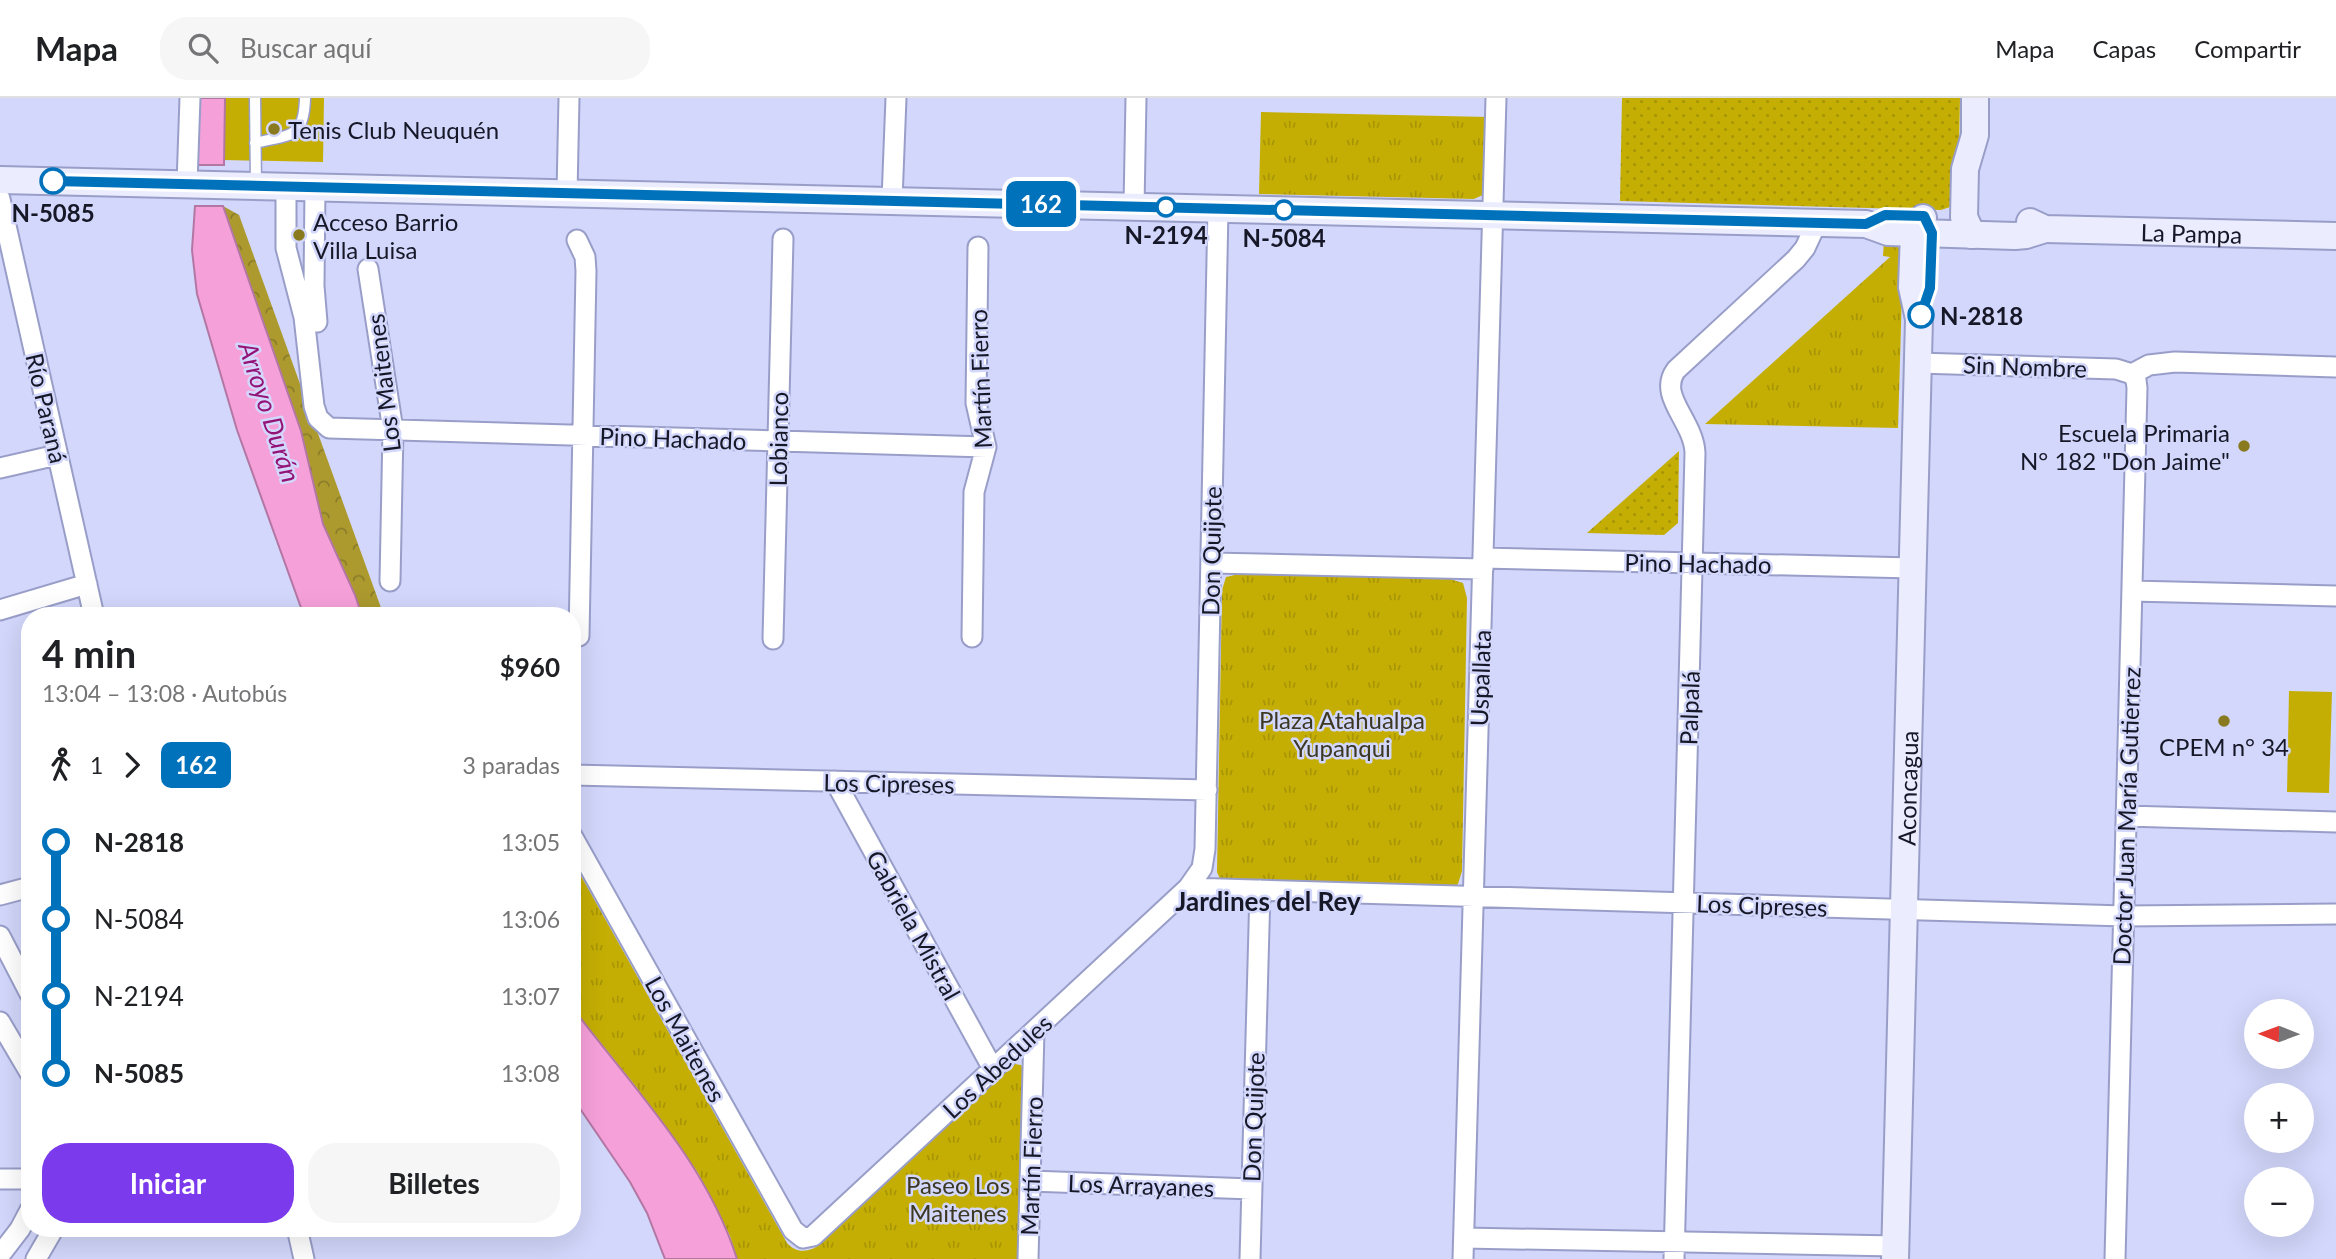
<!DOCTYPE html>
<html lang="es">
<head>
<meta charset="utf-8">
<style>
  :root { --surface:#fff; --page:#f6f6f6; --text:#202124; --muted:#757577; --line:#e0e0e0; --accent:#7c3aed }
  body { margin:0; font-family:Lato,sans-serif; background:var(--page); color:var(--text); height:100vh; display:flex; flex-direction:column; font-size:26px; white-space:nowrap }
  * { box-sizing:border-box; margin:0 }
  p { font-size:23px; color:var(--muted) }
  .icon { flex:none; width:38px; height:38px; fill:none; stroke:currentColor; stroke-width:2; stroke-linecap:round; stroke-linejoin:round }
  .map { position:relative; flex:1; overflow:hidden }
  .drawer { position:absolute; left:21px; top:509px; width:560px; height:630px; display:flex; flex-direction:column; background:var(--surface); border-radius:28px; box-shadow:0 7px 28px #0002 }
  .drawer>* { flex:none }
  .badge { padding:0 14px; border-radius:10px; font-size:24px; line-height:46px }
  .needle { width:46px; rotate:271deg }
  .controls { position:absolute; left:2244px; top:901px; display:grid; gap:14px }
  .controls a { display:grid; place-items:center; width:70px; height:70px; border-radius:50%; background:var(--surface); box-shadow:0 7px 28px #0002; font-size:35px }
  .map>.badge { position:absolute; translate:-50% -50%; box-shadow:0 0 0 4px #fff }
  .legs { display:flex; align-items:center; gap:10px; height:77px; padding:0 21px; font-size:23px }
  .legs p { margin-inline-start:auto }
  .summary { display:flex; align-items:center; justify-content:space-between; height:119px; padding:0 21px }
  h1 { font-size:38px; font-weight:700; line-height:52px }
  .button { display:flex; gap:14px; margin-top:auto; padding:14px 21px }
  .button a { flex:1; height:80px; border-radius:28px; background:var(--accent); color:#fff; font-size:28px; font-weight:700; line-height:80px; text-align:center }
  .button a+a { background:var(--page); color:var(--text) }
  ul { padding:0 21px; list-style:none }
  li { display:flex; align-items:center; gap:24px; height:77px; font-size:26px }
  li i { display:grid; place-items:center; width:10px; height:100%; margin:0 9px; background:currentColor }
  li i::after { content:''; width:18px; height:18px; margin:-9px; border:5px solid; border-radius:50%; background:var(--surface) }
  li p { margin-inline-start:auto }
  li:first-child i { background:linear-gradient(#0000 50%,currentColor 0) }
  li:last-child i { background:linear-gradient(currentColor 50%,#0000 0) }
  header { display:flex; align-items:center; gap:42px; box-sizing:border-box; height:98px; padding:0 35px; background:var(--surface); border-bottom:2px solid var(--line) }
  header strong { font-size:33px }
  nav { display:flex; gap:38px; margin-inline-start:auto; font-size:24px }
  .search { width:490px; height:63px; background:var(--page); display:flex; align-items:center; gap:18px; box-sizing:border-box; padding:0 24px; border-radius:28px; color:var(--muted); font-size:26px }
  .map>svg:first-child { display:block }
  .grass { fill:url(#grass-dots) }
  .forest { fill:url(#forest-crowns) }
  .park { fill:url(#park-tufts) }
  .pitch { fill:#c5ae04 }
  .water { fill:#f6a0da; stroke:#b377a4; stroke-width:2 }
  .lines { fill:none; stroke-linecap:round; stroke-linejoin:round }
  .lane-casing { stroke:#999ec9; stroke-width:13 }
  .street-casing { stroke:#999ec9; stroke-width:23 }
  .secondary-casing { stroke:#999ec9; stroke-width:30 }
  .lane { stroke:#fff; stroke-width:10 }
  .street { stroke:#fff; stroke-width:19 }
  .secondary { stroke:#ebedfe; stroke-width:26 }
  .line-1-casing { stroke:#fff; stroke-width:16 }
  .line-1 { stroke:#0072bc; stroke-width:10 }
  .poi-dot { fill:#897a20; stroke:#d2d7fb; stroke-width:2.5 }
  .stop-1-dot { fill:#fff; stroke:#0072bc; stroke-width:3.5 }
  .labels { text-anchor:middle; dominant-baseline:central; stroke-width:5; stroke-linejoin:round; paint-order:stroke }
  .poi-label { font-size:24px; fill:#161727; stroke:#d2d7fb; text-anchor:start }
  .stop-label { font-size:24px; font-weight:bold; fill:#161727; stroke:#d2d7fb }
  .street-label { font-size:24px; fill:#161727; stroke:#d2d7fb }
  .park-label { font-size:24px; fill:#3c3821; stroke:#d2d7fb }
  .water-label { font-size:26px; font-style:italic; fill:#941377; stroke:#d2d7fb }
  .neighbourhood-label { font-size:26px; font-weight:bold; fill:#161727; stroke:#d2d7fb }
</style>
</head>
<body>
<header>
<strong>Mapa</strong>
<div class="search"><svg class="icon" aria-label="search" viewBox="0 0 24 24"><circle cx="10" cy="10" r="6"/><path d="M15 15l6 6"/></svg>Buscar aquí</div>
<nav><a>Mapa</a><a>Capas</a><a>Compartir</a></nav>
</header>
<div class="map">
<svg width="2336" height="1161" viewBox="0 0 2336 1161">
  <defs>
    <pattern id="grass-dots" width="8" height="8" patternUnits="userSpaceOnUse" patternTransform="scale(1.75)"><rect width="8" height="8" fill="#c5ae04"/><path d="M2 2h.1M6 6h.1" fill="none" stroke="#a89505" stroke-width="1.8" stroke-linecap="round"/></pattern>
    <pattern id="forest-crowns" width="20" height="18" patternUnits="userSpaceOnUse" patternTransform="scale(1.75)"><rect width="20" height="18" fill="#ac9a2f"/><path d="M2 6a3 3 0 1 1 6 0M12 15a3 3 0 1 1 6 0" fill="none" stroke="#8b7d28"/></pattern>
    <pattern id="park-tufts" width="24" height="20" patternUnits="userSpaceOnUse" patternTransform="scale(1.75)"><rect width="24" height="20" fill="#c5ae04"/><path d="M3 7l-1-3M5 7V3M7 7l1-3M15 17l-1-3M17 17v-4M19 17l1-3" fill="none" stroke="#a89505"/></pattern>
  </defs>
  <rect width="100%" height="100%" fill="#d2d7fb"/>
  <path class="grass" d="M1622 0H1960L1958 95 1953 108 1941 112 1620 103Z
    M1679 353 1678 425 1664 437 1587 435Z"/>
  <path class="forest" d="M223 108 239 117 384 518H362L355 497 323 426 301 333Z"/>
  <path class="park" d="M1261 14 1489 19 1485 96 1474 101 1259 96Z
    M1884 142C1896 146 1900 148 1903 160L1898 330 1705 326 1890 159 1883 158Z
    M1239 476 1450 481 1463 485 1467 500 1462 773 1458 786 1455 788 1220 781 1217 774 1222 492 1226 479Z
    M572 762 787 1145C795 1154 805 1155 816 1149L1010 969 1015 966 1021 967 1024 976 1018 1161H737L730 1138 698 1075 637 990 572 909Z"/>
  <path class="pitch" d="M225 0H324L323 64 224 62Z
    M2289 593 2332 594 2329 695 2287 694Z"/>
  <path class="water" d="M198 0H225L224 67H196Z
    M195 108H223L301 333 323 426 355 497 362 518H304L237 332 197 196 192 152Z
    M572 909C632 989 706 1063 737 1161H665L647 1115 630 1084 572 999Z"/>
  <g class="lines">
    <g class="lane-casing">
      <path id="lane" d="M255 0 256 87
        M255 45C290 36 304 42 305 0"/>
    </g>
    <g class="street-casing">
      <path id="street" d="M187 86 190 0
        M286 88V150L304 219 314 308 318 320 329 330 986 349
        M315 89 314 188 317 224
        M567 95 569 0
        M0 101 94 518
        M892 102 896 0
        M1134 108 1136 0
        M577 142 585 159 586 173 579 538
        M368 171 393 332 390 483
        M1918 265 2116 271 2132 276
        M2132 276 2149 267 2175 264 2336 269
        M0 370 57 357
        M1483 460 1913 470
        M1211 465 1483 471
        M2132 493 2336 498
        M0 512 87 486
        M972 539 974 394 986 349 976 305 978 149
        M773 541 783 141
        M572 677 1207 692
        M835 683 993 971
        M2126 718 2336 724
        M572 738 793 1132 803 1140 813 1138 1188 790 1202 770 1205 751 1218 111
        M1188 790 2124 818 2336 816
        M0 797 30 789
        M0 838 30 896
        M0 924 30 975
        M0 1081H30
        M1030 1083 1252 1091
        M297 1130 304 1161
        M1464 1140 1896 1148
        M0 1157 20 1131 30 1112
        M36 1161 54 1130
        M1028 1161 1034 933
        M1250 1161 1260 792
        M1463 1161 1496 0
        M1674 1161 1695 355C1694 323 1657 298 1676 272L1796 161 1805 150 1817 124
        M2115 1161 2137 290 2136 282 2132 276"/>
    </g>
    <g class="secondary-casing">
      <g id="secondary">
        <path d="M0 82 1866 126 1888 134 2015 138 2026 137 2045 131"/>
        <path id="s1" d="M2030 124 2045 131 2336 138"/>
        <path d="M1972 137 1964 119 1965 71 1975 37V0"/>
        <path id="s2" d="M1895 1161 1919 221 1912 189 1914 135 1923 120"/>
      </g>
    </g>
    <use href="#lane" class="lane"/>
    <use href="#street" class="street"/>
    <use href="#secondary" class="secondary"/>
  </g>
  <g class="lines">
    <g class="line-1-casing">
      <path id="line-1" d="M53 83 1866 126 1885 117 1924 118 1932 135 1930 190 1921 217"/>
    </g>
    <use href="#line-1" class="line-1"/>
  </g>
  <g class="poi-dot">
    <circle cx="274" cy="31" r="7"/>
    <circle cx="299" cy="137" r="7"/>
    <circle cx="2244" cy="348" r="7"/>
    <circle cx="2224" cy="623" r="7"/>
  </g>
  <g class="stop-1-dot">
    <circle cx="53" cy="83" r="12"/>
    <circle cx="1166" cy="109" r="9"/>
    <circle cx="1284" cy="112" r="9"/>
    <circle cx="1921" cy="217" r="12"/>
  </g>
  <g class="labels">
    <g class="poi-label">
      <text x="288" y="31">Tenis Club Neuquén</text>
      <text x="313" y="123">Acceso Barrio<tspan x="313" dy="28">Villa Luisa</tspan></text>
      <text x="2230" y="334" text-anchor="end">Escuela Primaria<tspan x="2230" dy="28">N° 182 "Don Jaime"</tspan></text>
      <text x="2224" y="648" text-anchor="middle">CPEM n° 34</text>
    </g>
    <g class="stop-label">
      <text x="53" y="114">N-5085</text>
      <text x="1166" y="136">N-2194</text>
      <text x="1284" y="139">N-5084</text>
      <text x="1940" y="217" text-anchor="start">N-2818</text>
    </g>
    <g class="street-label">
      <text stroke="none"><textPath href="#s1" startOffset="163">La Pampa</textPath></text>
      <text transform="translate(2025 268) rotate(2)">Sin Nombre</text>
      <text transform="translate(980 281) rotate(-92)">Martín Fierro</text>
      <text transform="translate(383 285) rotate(-97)">Los Maitenes</text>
      <text transform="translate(47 310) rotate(77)">Río Paraná</text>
      <text transform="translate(673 340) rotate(2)">Pino Hachado</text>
      <text transform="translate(778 341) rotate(-89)">Lobianco</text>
      <text transform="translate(1211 453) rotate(-89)">Don Quijote</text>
      <text transform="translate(1698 465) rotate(1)">Pino Hachado</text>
      <text transform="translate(1480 580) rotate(-88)">Uspallata</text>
      <text transform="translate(1689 610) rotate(-88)">Palpalá</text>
      <text transform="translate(889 685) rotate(1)">Los Cipreses</text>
      <text stroke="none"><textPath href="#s2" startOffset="471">Aconcagua</textPath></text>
      <text transform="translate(2126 718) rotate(-88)">Doctor Juan María Gutierrez</text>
      <text transform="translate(1762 807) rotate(2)">Los Cipreses</text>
      <text transform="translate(914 827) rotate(61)">Gabriela Mistral</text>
      <text transform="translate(686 941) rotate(61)">Los Maitenes</text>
      <text transform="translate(997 968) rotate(-43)">Los Abedules</text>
      <text transform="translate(1253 1019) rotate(-88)">Don Quijote</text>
      <text transform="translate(1031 1068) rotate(-88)">Martín Fierro</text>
      <text transform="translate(1141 1087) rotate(2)">Los Arrayanes</text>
    </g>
    <g class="park-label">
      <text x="1342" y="621">Plaza Atahualpa<tspan x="1342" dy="28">Yupanqui</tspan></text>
      <text x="958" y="1086">Paseo Los<tspan x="958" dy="28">Maitenes</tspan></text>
    </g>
    <g class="water-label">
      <text transform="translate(270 314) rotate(72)">Arroyo Durán</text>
    </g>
    <g class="neighbourhood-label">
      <text x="1268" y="803">Jardines del Rey</text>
    </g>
  </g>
</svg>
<div class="controls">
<a><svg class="needle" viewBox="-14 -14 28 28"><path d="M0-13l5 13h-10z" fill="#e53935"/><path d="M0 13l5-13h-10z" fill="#757577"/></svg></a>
<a>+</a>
<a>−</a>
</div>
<b class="badge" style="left:1041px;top:106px;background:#0072bc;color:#fff">162</b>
<section class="drawer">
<div class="summary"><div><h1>4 min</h1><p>13:04 – 13:08 · Autobús</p></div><b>$960</b></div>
<div class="legs"><svg class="icon" aria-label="walk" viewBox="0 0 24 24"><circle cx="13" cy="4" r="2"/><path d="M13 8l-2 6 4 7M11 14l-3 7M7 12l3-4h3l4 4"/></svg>1<svg class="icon" aria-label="forward" viewBox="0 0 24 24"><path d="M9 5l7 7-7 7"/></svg><b class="badge" style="background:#0072bc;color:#fff">162</b><p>3 paradas</p></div>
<ul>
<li><i style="color:#0072bc"></i><b>N-2818</b><p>13:05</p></li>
<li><i style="color:#0072bc"></i><span>N-5084</span><p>13:06</p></li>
<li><i style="color:#0072bc"></i><span>N-2194</span><p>13:07</p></li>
<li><i style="color:#0072bc"></i><b>N-5085</b><p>13:08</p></li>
</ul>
<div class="button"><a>Iniciar</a><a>Billetes</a></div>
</section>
</div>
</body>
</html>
